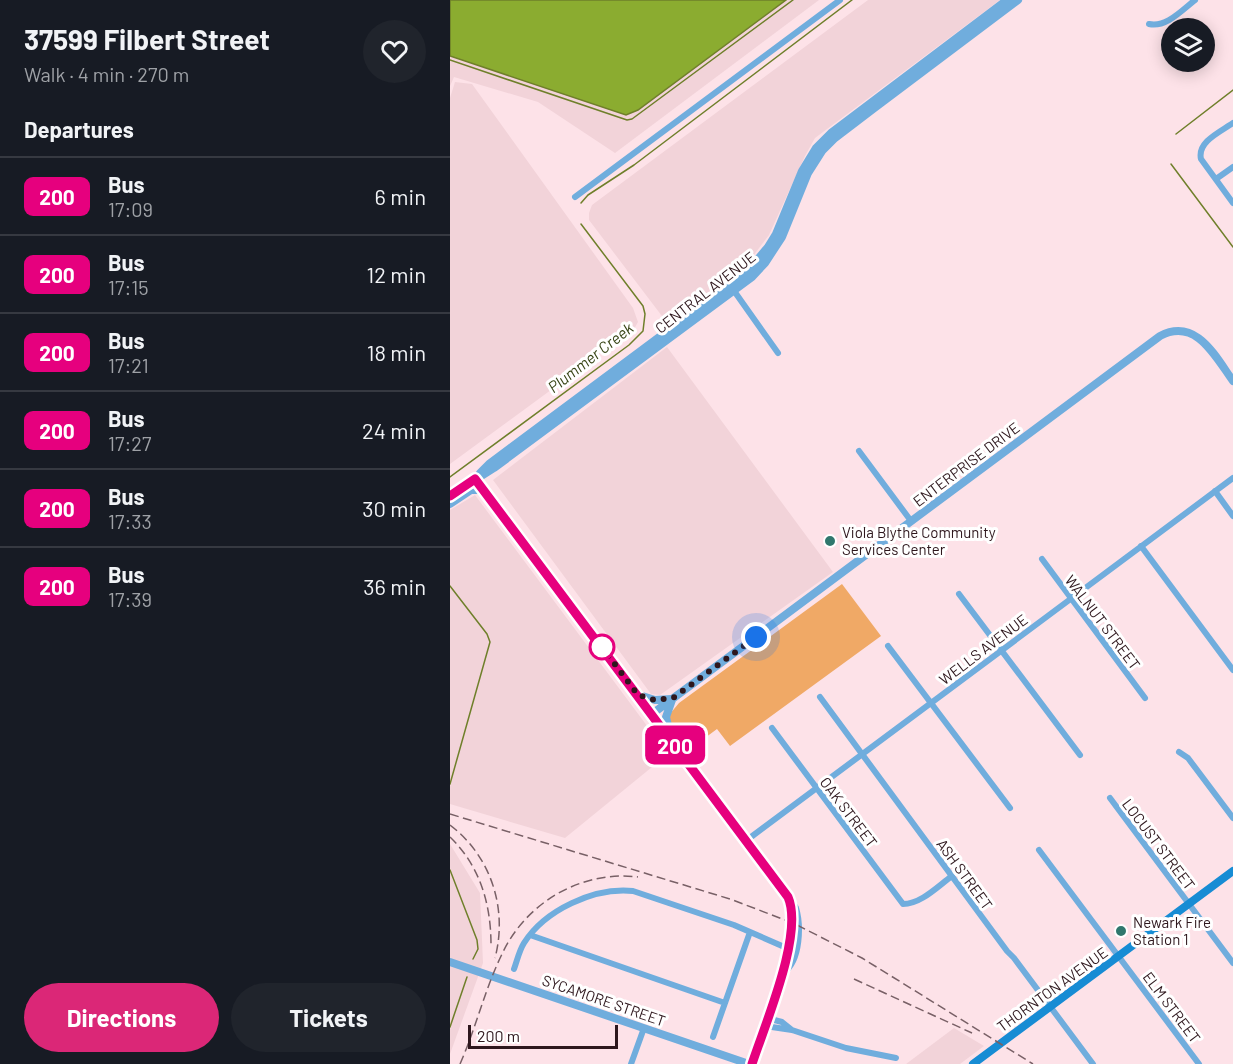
<!DOCTYPE html>
<html lang="en">
<head>
<meta charset="utf-8">
<style>
  :root { --surface:#171b24; --page:#20242c; --text:#f1f3f6; --muted:#9ea1a6; --line:#363941; --accent:#db2777 }
  body { margin:0; font-family:Barlow,sans-serif; background:var(--page); color:var(--text); height:100vh; display:flex; flex-direction:column; font-size:22px; white-space:nowrap }
  * { box-sizing:border-box; margin:0 }
  p { font-size:20px; color:var(--muted) }
  .icon { flex:none; width:33px; height:33px; fill:none; stroke:currentColor; stroke-width:2; stroke-linecap:round; stroke-linejoin:round }
  .map { position:relative; flex:1; overflow:hidden }
  .details { display:flex; flex-direction:column; background:var(--surface); width:450px }
  .details>* { flex:none }
  .badge { padding:0 12px; border-radius:9px; font-size:21px; line-height:39px }
  .controls { position:absolute; left:711px; top:18px; display:grid; gap:12px }
  .controls a { display:grid; place-items:center; width:54px; height:54px; border-radius:50%; background:var(--surface); box-shadow:0 3px 15px #0003; font-size:30px }
  .scale { position:absolute; left:18px; bottom:15px; width:150px; box-sizing:border-box; padding-left:6px; border:3px solid #2e171d; border-top:0; font-size:16px; line-height:21px; white-space:nowrap; color:#2e171d; -webkit-text-stroke:4px #fff; paint-order:stroke }
  .you { position:absolute; width:30px; height:30px; margin:-15px; border:4px solid #fff; border-radius:50%; background:#1a73e8; box-shadow:0 0 0 9px #1a73e833 }
  .map>.badge { position:absolute; translate:-50% -50%; box-shadow:0 0 0 3px #fff }
  h2 { padding:0 24px; font-size:22px; line-height:54px }
  .round { display:grid; place-items:center; flex:none; width:63px; height:63px; border-radius:32px; background:var(--page) }
  .summary { display:flex; align-items:center; justify-content:space-between; height:102px; padding:0 24px }
  h1 { font-size:28px; font-weight:700; line-height:45px }
  .button { display:flex; gap:12px; margin-top:auto; padding:12px 24px }
  .button a { flex:1; height:69px; border-radius:36px; background:var(--accent); color:#fff; font-size:24px; font-weight:700; line-height:69px; text-align:center }
  .button a+a { background:var(--page); color:var(--text) }
  ul { padding:0; list-style:none }
  li { display:flex; align-items:center; gap:18px; height:78px; padding:0 24px; border-top:2px solid var(--line) }
  li div { flex:1 }
  li b { display:block; font-size:22px }
  li em { font-style:normal }
  li .badge { min-width:66px; font-weight:700; text-align:center }
  main { display:flex; flex:1; min-height:0 }
  .map>svg:first-child { display:block }
  .built { fill:#f2d3d9 }
  .green { fill:#f0a966 }
  .water { fill:#8bac30; stroke:#6f7f2a; stroke-width:1.5 }
  .lines { fill:none; stroke-linecap:round; stroke-linejoin:round }
  .stream { stroke:#6f7f2a; stroke-width:1.5 }
  .minor { stroke:#70addd; stroke-width:6 }
  .tertiary { stroke:#70addd; stroke-width:8 }
  .secondary { stroke:#178cd4; stroke-width:8 }
  .rail { stroke:#786066; stroke-width:1.5; stroke-dasharray:9 4.5; stroke-linecap:butt }
  .line-casing { stroke:#fff; stroke-width:14 }
  .line { stroke:#e6007e; stroke-width:9 }
  .walk { stroke:#2e171d; stroke-width:6; stroke-dasharray:0 10.8 }
  .poi-dot { fill:#30776d; stroke:#fff; stroke-width:2 }
  .stop-dot { fill:#fff; stroke:#e6007e; stroke-width:3 }
  .labels { text-anchor:middle; dominant-baseline:central; stroke-width:6; stroke-linejoin:round; paint-order:stroke }
  .street-label { font-size:15px; fill:#2e171d; stroke:#fff }
  .poi-label { font-size:15px; fill:#2e171d; stroke:#fff; text-anchor:start }
  .water-label { font-size:16px; font-style:italic; fill:#374415; stroke:#fff }
</style>
</head>
<body>
<main>
<section class="details">
<div class="summary"><div><h1>37599 Filbert Street</h1><p>Walk · 4 min · 270 m</p></div><a class="round"><svg class="icon" aria-label="heart" viewBox="0 0 24 24"><path d="M12 20l-8-8c-3-5 5-10 8-4 3-6 11-1 8 4z"/></svg></a></div>
<h2>Departures</h2>
<ul>
<li><span class="badge" style="background:#e6007e;color:#fff">200</span><div><b>Bus</b><p>17:09</p></div><em>6 min</em></li>
<li><span class="badge" style="background:#e6007e;color:#fff">200</span><div><b>Bus</b><p>17:15</p></div><em>12 min</em></li>
<li><span class="badge" style="background:#e6007e;color:#fff">200</span><div><b>Bus</b><p>17:21</p></div><em>18 min</em></li>
<li><span class="badge" style="background:#e6007e;color:#fff">200</span><div><b>Bus</b><p>17:27</p></div><em>24 min</em></li>
<li><span class="badge" style="background:#e6007e;color:#fff">200</span><div><b>Bus</b><p>17:33</p></div><em>30 min</em></li>
<li><span class="badge" style="background:#e6007e;color:#fff">200</span><div><b>Bus</b><p>17:39</p></div><em>36 min</em></li>
</ul>
<div class="button"><a>Directions</a><a>Tickets</a></div>
</section>
<div class="map">
<svg width="783" height="1064" viewBox="0 0 783 1064">
  <rect width="100%" height="100%" fill="#fde2e8"/>
  <path class="built" d="M0 0H369L165 153 88 102 4 77 0 86Z
    M418 0H550L365 138 355 156 319 235 300 260 218 324 139 220V213L142 205Z
    M5 82 22 84 183 308 188 322 184 329 0 464V98Z
    M217 347 383 572 210 695 201 694 43 480Z
    M25 495 218 754 115 838 0 804V510Z
    M0 844 30 893 33 963 0 1054Z
    M504 1028 534 1046 510 1064H456Z"/>
  <path class="green" d="M392 584 431 636 280 746 267 729 240 749 221 723 219 715 229 703Z"/>
  <path class="water" d="M0 0H336L188 110 176 115 0 56Z"/>
  <g class="lines">
    <path class="stream" d="M0 60 177 120 182 119 343 0
      M726 134 783 90
      M721 164 783 247
      M131 203 138 195 184 165 402 0
      M0 477 179 345 193 331 195 314 193 306 131 224
      M0 586 37 634 40 642 0 784
      M0 870 27 940 28 949 23 959
      M0 1027 17 977"/>
    <path class="minor" d="M699 24C716 28 732 10 745 0
      M783 123C770 132 747 142 751 159L783 203
      M766 179 783 167
      M125 197 390 0
      M282 288 328 353
      M409 451 461 521
      M765 491 783 516
      M691 546 783 670
      M592 559 695 698
      M509 594 630 755
      M438 646 560 808
      M370 697 557 951 564 958 643 1064
      M322 728 453 904C471 904 488 886 502 876
      M729 752 738 758 783 818
      M660 798 783 963
      M297 840 783 478
      M589 850 749 1064
      M80 935 275 1003
      M64 969C67 961 69 951 74 943 95 910 144 887 183 891L284 925 339 949
      M317 1018 332 1022 342 1030
      M315 1026 342 1030 396 1048 446 1058
      M263 1037 300 932
      M181 1064 194 1028"/>
    <path class="tertiary" d="M30 473 39 464 298 271 318 247 326 234 352 171 366 148 381 133 557 0
      M25 479 297 840 345 908C350 925 350 960 333 972
      M0 496 44 468 302 277 315 263 332 237 358 173 372 151 385 138 423 109 568 0
      M0 504 21 490H35
      M189 695 205 700 221 699
      M202 714 710 336C746 317 765 356 783 381
      M220 734 216 717 222 700
      M0 962 299 1064
      M302 1064 333 972 342 939 341 903"/>
    <path class="secondary" d="M523 1064 783 871"/>
    <path class="rail" d="M0 814 280 899 343 923 412 958 583 1064
      M0 825C41 856 58 909 45 958
      M0 837C30 866 41 904 41 945
      M404 979 522 1033
      M10 1064C26 1028 35 988 53 952 77 902 132 870 188 877"/>
  </g>
  <g class="lines">
    <g class="line-casing">
      <path id="line" d="M0 496 25 479 338 897C354 934 315 1024 302 1064"/>
    </g>
    <use href="#line" class="line"/>
    <path class="walk" d="M152 647 188 695 205 700 223 698 306 637"/>
  </g>
  <g class="poi-dot">
    <circle cx="380" cy="541" r="6"/>
    <circle cx="671" cy="931" r="6"/>
  </g>
  <circle class="stop-dot" cx="152" cy="647" r="12"/>
  <g class="labels">
    <g class="street-label">
      <text transform="translate(255 292) rotate(-38)">CENTRAL AVENUE</text>
      <text transform="translate(516 464) rotate(-37)">ENTERPRISE DRIVE</text>
      <text transform="translate(653 622) rotate(53)">WALNUT STREET</text>
      <text transform="translate(533 649) rotate(-37)">WELLS AVENUE</text>
      <text transform="translate(399 812) rotate(53)">OAK STREET</text>
      <text transform="translate(709 844) rotate(53)">LOCUST STREET</text>
      <text transform="translate(515 874) rotate(54)">ASH STREET</text>
      <text transform="translate(602 989) rotate(-36)">THORNTON AVENUE</text>
      <text transform="translate(154 1000) rotate(19)">SYCAMORE STREET</text>
      <text transform="translate(722 1007) rotate(53)">ELM STREET</text>
    </g>
    <g class="poi-label">
      <text x="392" y="532">Viola Blythe Community<tspan x="392" dy="17">Services Center</tspan></text>
      <text x="683" y="922">Newark Fire<tspan x="683" dy="17">Station 1</tspan></text>
    </g>
    <g class="water-label">
      <text transform="translate(140 357) rotate(-38)">Plummer Creek</text>
    </g>
  </g>
</svg>
<div class="controls">
<a><svg class="icon" aria-label="layers" viewBox="0 0 24 24"><path d="M12 4l9 5-9 5-9-5zM3 14l9 5 9-5"/></svg></a>
</div>
<div class="scale">200 m</div>
<div class="you" style="left:306px;top:637px"></div>
<b class="badge" style="left:225px;top:745px;background:#e6007e;color:#fff">200</b>
</div>
</main>
</body>
</html>
